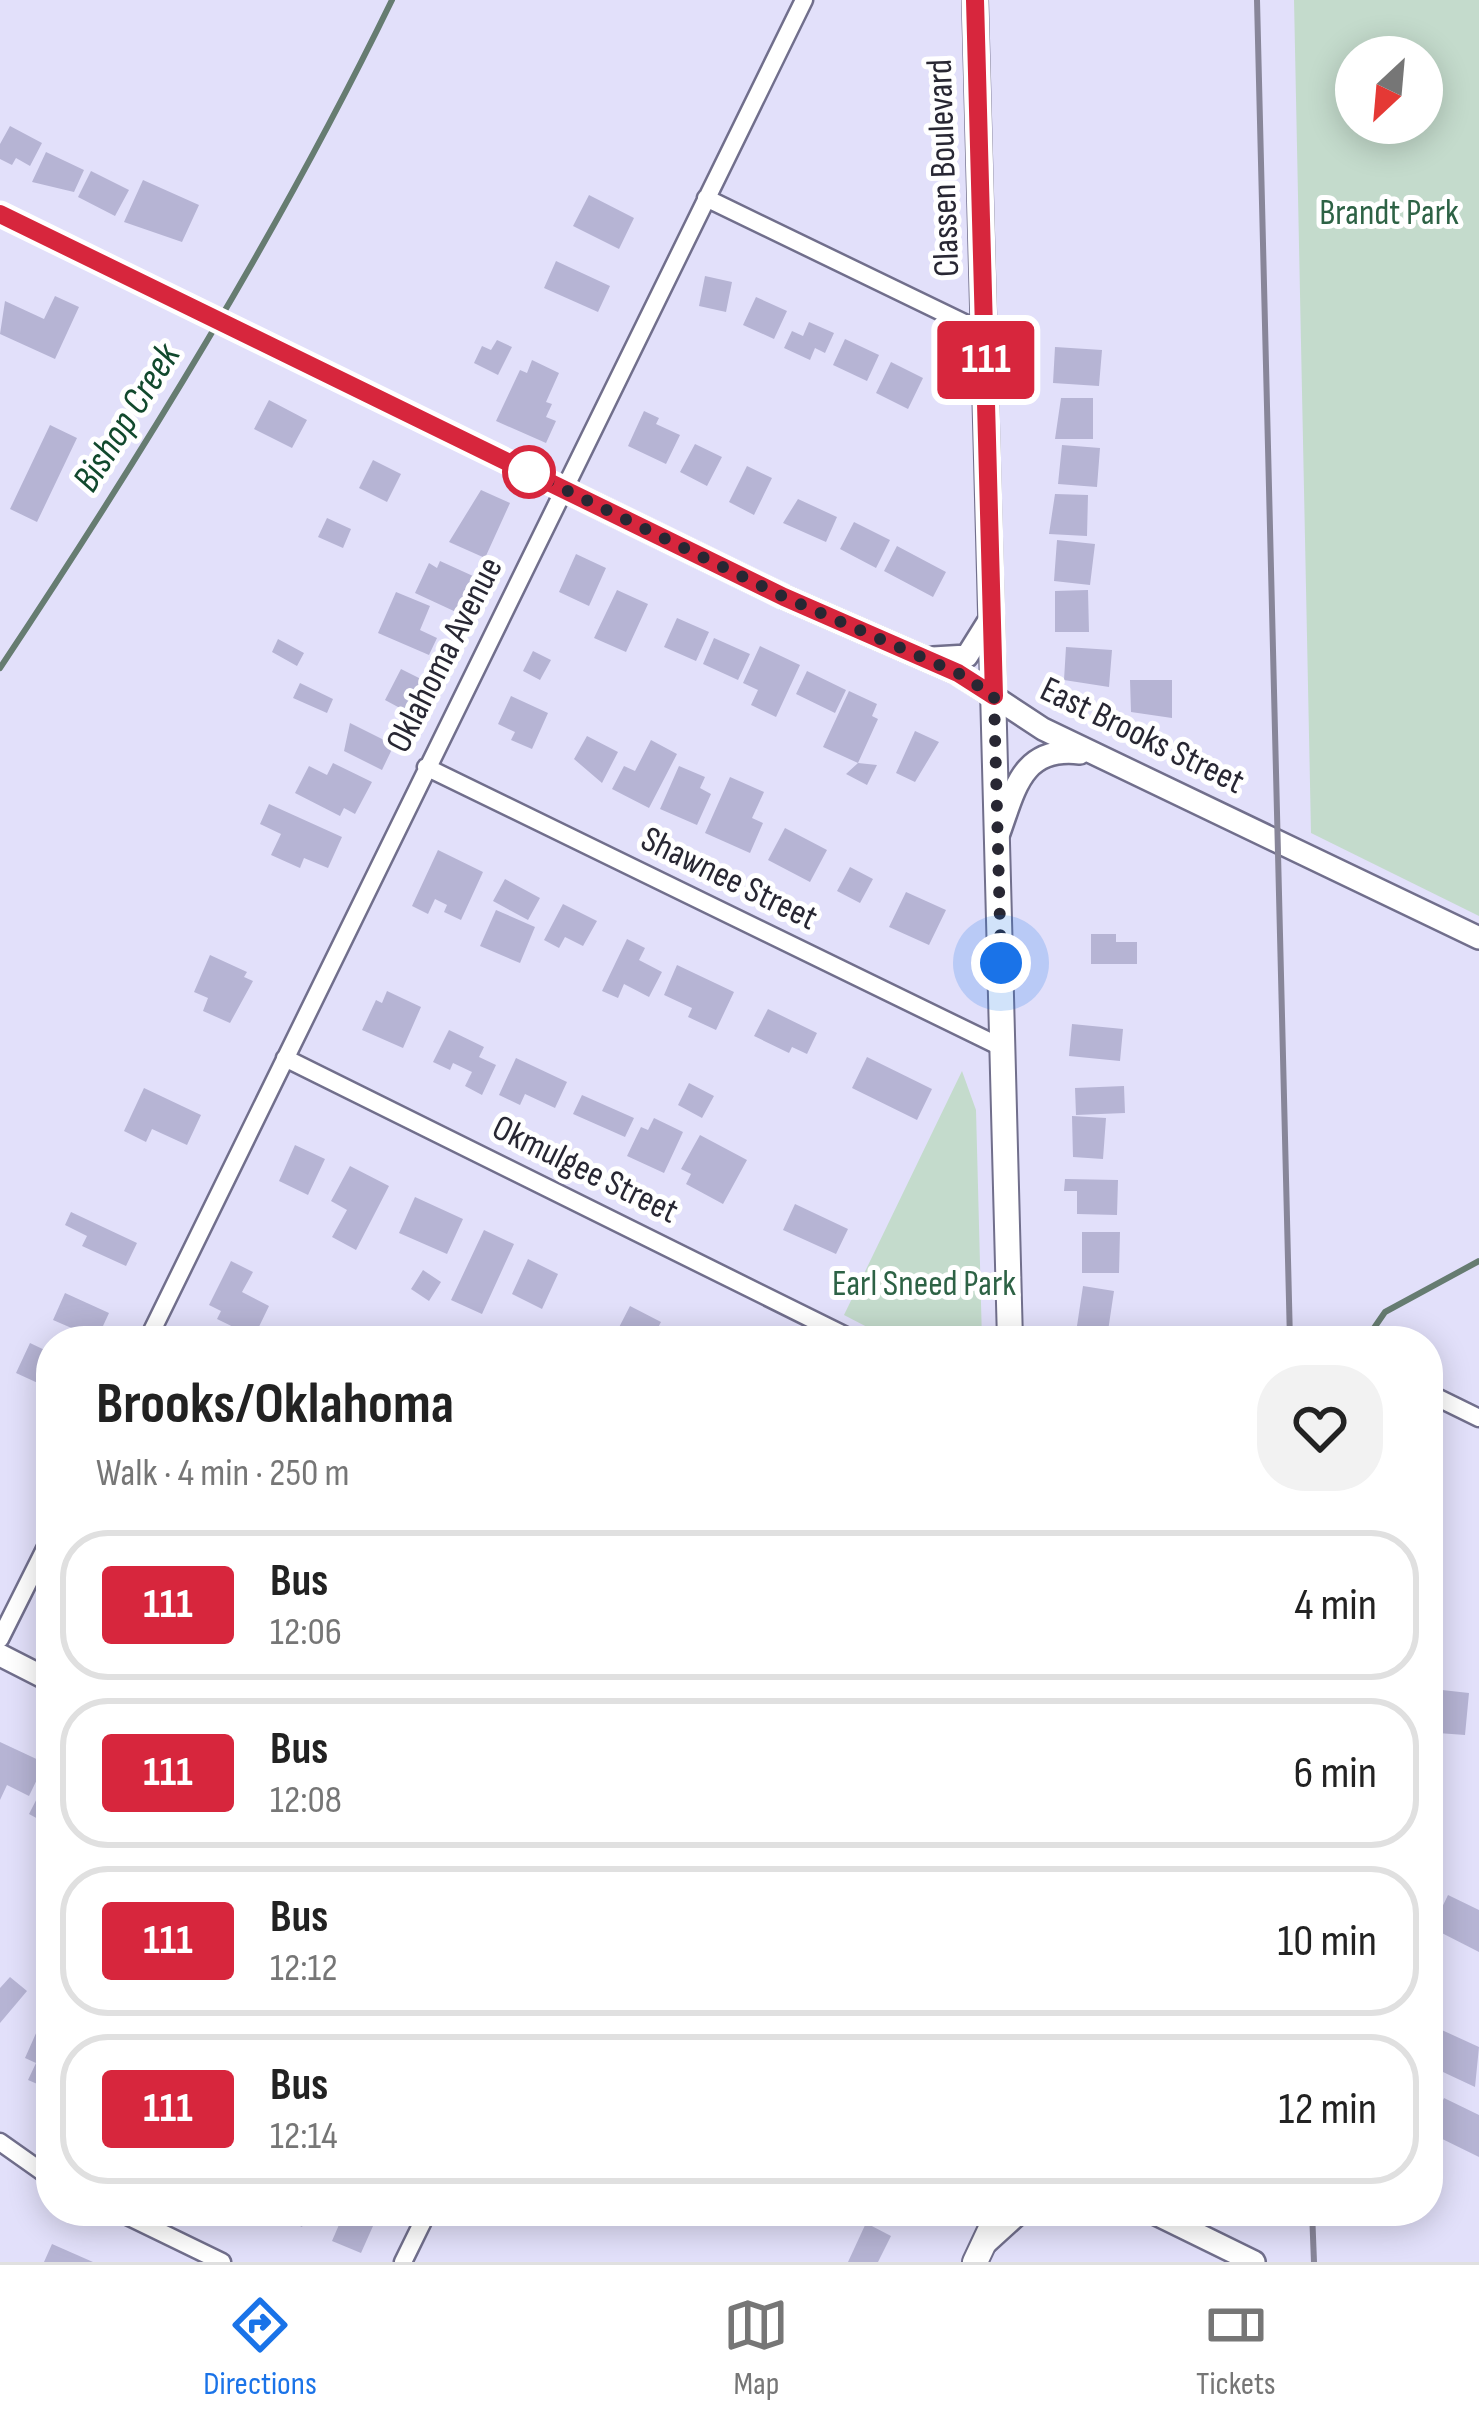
<!DOCTYPE html>
<html lang="en">
<head>
<meta charset="utf-8">
<style>
  :root { --surface:#fff; --page:#f2f2f2; --text:#222; --muted:#767676; --line:#e0e0e0; --accent:#1a73e8 }
  body { margin:0; font-family:"Sofia Sans Condensed",sans-serif; background:var(--page); color:var(--text); height:100vh; display:flex; flex-direction:column; font-size:45px; white-space:nowrap }
  * { box-sizing:border-box; margin:0 }
  p { font-size:39px; color:var(--muted) }
  .icon { flex:none; width:66px; height:66px; fill:none; stroke:currentColor; stroke-width:2; stroke-linecap:round; stroke-linejoin:round }
  .map { position:relative; flex:1; overflow:hidden }
  .panel { position:absolute; left:36px; top:1326px; width:1407px; height:900px; display:flex; flex-direction:column; background:var(--surface); border-radius:48px; box-shadow:0 6px 30px #0003 }
  .panel>* { flex:none }
  .badge { padding:0 24px; border-radius:9px; font-size:42px; line-height:78px }
  .needle { width:78px; rotate:206deg }
  .buttons { position:absolute; left:1335px; top:36px; display:grid; gap:24px }
  .buttons a { display:grid; place-items:center; width:108px; height:108px; border-radius:50%; background:var(--surface); box-shadow:0 6px 30px #0003; font-size:60px }
  .you { position:absolute; width:60px; height:60px; margin:-30px; border:9px solid #fff; border-radius:50%; background:#1a73e8; box-shadow:0 0 0 18px #1a73e833 }
  .map>.badge { position:absolute; translate:-50% -50%; box-shadow:0 0 0 6px #fff }
  .round { display:grid; place-items:center; flex:none; width:126px; height:126px; border-radius:48px; background:var(--page) }
  .summary { display:flex; align-items:center; justify-content:space-between; height:204px; padding:0 60px }
  h1 { font-size:57px; font-weight:700; line-height:90px }
  ul { padding:0; list-style:none }
  li { display:flex; align-items:center; gap:36px; height:150px; margin:0 24px 18px; padding:0 36px; border:6px solid var(--line); border-radius:48px }
  li div { flex:1 }
  li b { display:block; font-size:45px }
  li em { font-style:normal }
  li .badge { min-width:132px; font-weight:700; text-align:center }
  .tab-bar { display:flex; justify-content:space-around; align-items:center; height:168px; border-top:3px solid var(--line); background:var(--surface); font-size:33px; color:var(--muted) }
  .tab-bar a { display:grid; justify-items:center; gap:6px }
  .tab-bar .on { color:var(--accent) }
  .map>svg:first-child { display:block }
  .green { fill:#c4dbcc; fill-rule:evenodd }
  .lines { fill:none; stroke-linecap:round; stroke-linejoin:round }
  .stream { stroke:#667c71; stroke-width:6 }
  .building { fill:#b6b4d4 }
  .minor-casing { stroke:#716f8c; stroke-width:21 }
  .tertiary-casing { stroke:#716f8c; stroke-width:26 }
  .secondary-casing { stroke:#716f8c; stroke-width:28 }
  .minor { stroke:#fff; stroke-width:16 }
  .tertiary { stroke:#fff; stroke-width:21 }
  .secondary { stroke:#fff; stroke-width:24 }
  .rail { stroke:#888699; stroke-width:6 }
  .line-casing { stroke:#fff; stroke-width:27 }
  .line { stroke:#d7263d; stroke-width:18 }
  .walk { stroke:#282733; stroke-width:12; stroke-dasharray:0 21.6 }
  .stop-dot { fill:#fff; stroke:#d7263d; stroke-width:6 }
  .labels { text-anchor:middle; dominant-baseline:central; stroke-width:10; stroke-linejoin:round; paint-order:stroke }
  .street-label { font-size:36px; fill:#282733; stroke:#fff }
  .park-label { font-size:36px; fill:#2d6245; stroke:#fff }
  .water-label { font-size:39px; font-style:italic; fill:#11492d; stroke:#fff }
</style>
</head>
<body>
<div class="map">
<svg width="1479" height="2262" viewBox="0 0 1479 2262">
  <rect width="100%" height="100%" fill="#e2e0fa"/>
  <path class="green" d="M1294 0H1479V916L1311 833ZM1422 57V123H1356V57Z
    M962 1071 976 1110 982 1341H894L844 1315Z"/>
  <g class="lines">
    <path class="stream" d="M0 668C143 453 279 232 392 0
      M1365 1341 1385 1312 1479 1261"/>
  </g>
  <path class="building" d="M10 126 42 143 30 166 16 158 12 165 0 159V144Z
    M46 152 84 170 74 192 32 182Z
    M91 171 129 190 115 216 78 197Z
    M143 180 199 205 182 242 124 222Z
    M589 195 634 218 619 249 573 226Z
    M556 261 610 286 598 312 544 288Z
    M705 276 732 282 726 312 699 306Z
    M55 296 79 307 55 359 0 334 5 301 44 319Z
    M756 297 787 311 774 339 743 325Z
    M809 322 834 333 825 353 815 348 810 360 784 348 792 331 803 336Z
    M845 339 879 355 867 381 833 365Z
    M497 340 512 347 498 375 474 363 482 346 491 350Z
    M1055 347 1102 350 1099 386 1053 383Z
    M532 360 559 373 546 402 552 404 546 417 556 421 546 443 496 421 520 370 527 373Z
    M891 362 923 378 908 409 876 393Z
    M1061 398H1093V439H1055Z
    M269 400 307 420 292 448 254 429Z
    M644 411 659 418 656 424 680 435 666 464 628 446Z
    M50 425 77 438 37 522 10 509Z
    M695 444 722 457 707 486 680 472Z
    M1062 445 1100 448 1097 487 1058 484Z
    M373 460 401 474 387 502 359 488Z
    M747 466 772 478 754 515 729 502Z
    M481 490 510 503 485 558 449 542Z
    M1055 494 1088 495 1087 536 1049 534Z
    M798 499 837 517 826 542 783 523Z
    M327 518 351 529 343 548 318 537Z
    M854 522 890 540 876 568 840 549Z
    M1057 540 1095 544 1090 585 1054 581Z
    M897 546 946 572 933 597 884 571Z
    M576 554 606 568 589 606 559 592Z
    M440 561 473 576 456 612 415 593 429 563 437 568Z
    M617 590 648 604 626 652 594 638Z
    M1088 590 1089 632H1055V591Z
    M396 592 430 606 420 630 437 638 429 655 378 633Z
    M677 618 709 632 696 661 664 647Z
    M714 638 750 654 738 680 703 664Z
    M278 639 304 653 297 666 272 652Z
    M760 646 800 665 776 717 751 705 758 690 743 683Z
    M1066 647 1112 650 1109 687 1064 680Z
    M533 651 551 660 540 680 523 671Z
    M401 669 427 682 411 714 385 700Z
    M807 671 846 690 835 713 796 694Z
    M1130 680H1172V718L1131 712Z
    M300 683 333 699 327 713 293 698Z
    M849 691 877 704 872 716 878 719 858 763 877 765 867 785 846 774 858 763 823 747Z
    M511 696 548 713 532 749 511 740 515 732 498 724Z
    M350 723 394 745 382 770 344 751Z
    M915 731 939 742 915 782 896 773Z
    M587 736 618 752 602 783 574 759Z
    M651 740 677 754 649 808 612 789 624 766 635 771Z
    M333 763 372 782 355 814 344 808 340 816 295 793 309 766 327 775Z
    M679 766 705 777 700 788 711 794 697 825 660 809Z
    M730 777 764 792 752 818 763 823 750 853 705 833Z
    M269 804 342 837 328 868 304 858 300 868 271 855 281 834 260 824Z
    M785 828 827 850 810 882 768 860Z
    M438 850 483 872 461 920 444 912 447 905 435 899 428 914 412 906Z
    M850 867 873 879 860 903 837 891Z
    M505 879 540 898 528 920 493 901Z
    M906 892 946 910 929 945 889 927Z
    M563 904 597 921 583 946 565 937 559 948 544 940Z
    M496 910 535 927 520 963 480 946Z
    M1091 934H1116V942H1137V964H1091Z
    M627 939 645 948 639 960 662 972 649 997 624 984 618 998 602 991Z
    M210 955 247 972 244 977 253 981 230 1023 203 1011 208 998 194 992Z
    M677 965 734 992 716 1030 688 1017 692 1008 664 995Z
    M387 991 421 1007 403 1048 362 1030 376 1000 382 1003Z
    M768 1009 817 1033 807 1054 792 1047 789 1053 754 1036Z
    M1072 1024 1123 1029 1120 1061 1069 1056Z
    M449 1030 484 1047 479 1057 496 1065 482 1095 465 1086 472 1072 453 1063 450 1070 433 1062Z
    M867 1057 932 1089 917 1120 852 1088Z
    M516 1058 567 1082 555 1108 525 1094 520 1105 499 1095Z
    M689 1083 714 1096 702 1118 678 1105Z
    M1124 1086 1125 1113 1076 1115 1075 1088Z
    M144 1088 201 1115 187 1145 152 1129 146 1142 124 1131Z
    M582 1095 634 1118 625 1137 573 1114Z
    M1072 1116 1106 1118 1103 1159 1073 1157Z
    M654 1118 683 1132 664 1173 627 1156 641 1127 648 1130Z
    M700 1135 747 1160 723 1204 686 1184 691 1174 681 1169Z
    M295 1145 325 1159 308 1195 279 1181Z
    M350 1166 389 1186 356 1250 332 1237 347 1210 331 1201Z
    M1065 1179 1118 1180 1117 1215 1077 1214V1191H1064Z
    M415 1197 463 1219 447 1254 399 1233Z
    M795 1204 848 1229 836 1254 783 1230Z
    M71 1212 137 1243 126 1266 82 1246 87 1236 65 1225Z
    M484 1230 514 1244 482 1314 451 1300Z
    M1082 1232H1120L1119 1273H1082Z
    M528 1259 558 1274 542 1309 512 1294Z
    M231 1261 253 1272 242 1292 269 1306 254 1337 217 1319 221 1311 209 1305Z
    M423 1270 441 1282 429 1301 411 1289Z
    M1083 1286 1114 1291 1108 1331 1077 1326Z
    M65 1293 109 1313 97 1339 53 1320Z
    M630 1306 661 1322 651 1341H612Z
    M30 1343 51 1353V1389L16 1373Z
    M1442 1690 1469 1693 1465 1735 1438 1733Z
    M0 1742 45 1763 29 1796 7 1785 0 1800Z
    M51 1771V1826L29 1814Z
    M1448 1895 1479 1910V1952L1432 1928Z
    M10 1977 27 1991 0 2023V1988Z
    M41 2022 51 2026 49 2089 28 2080 36 2063 25 2058Z
    M1433 2026 1479 2047 1475 2087 1428 2065Z
    M1444 2098 1479 2115V2157L1428 2132Z
    M270 2211H310L302 2227Z
    M344 2213 373 2226 361 2253 332 2241Z
    M866 2223 891 2236 878 2262H848Z
    M52 2244 93 2262H44Z"/>
  <g class="lines">
    <g class="minor-casing">
      <path id="minor" d="M706 198 985 333
        M0 214 565 490
        M426 767 1003 1048
        M285 1058 856 1341
        M147 1341 804 0
        M1428 1393 1479 1418
        M0 1639 51 1537
        M0 2142 51 2178
        M117 2211 222 2262
        M403 2262 428 2211"/>
    </g>
    <g class="tertiary-casing">
      <path id="tertiary" d="M565 490 784 597 958 673 1043 729 1479 938
        M933 658 967 656 992 616
        M999 833C1015 789 1022 746 1080 753
        M0 1655 51 1681
        M1150 2211 1254 2262
        M987 2242 1021 2211"/>
    </g>
    <g class="secondary-casing">
      <path id="secondary" d="M975 0 1010 1341
        M975 2262 999 2211"/>
    </g>
    <use href="#minor" class="minor"/>
    <use href="#tertiary" class="tertiary"/>
    <use href="#secondary" class="secondary"/>
    <path class="rail" d="M1257 0 1290 1341
      M1312 2211 1314 2262"/>
  </g>
  <g class="lines">
    <g class="line-casing">
      <path id="line" d="M0 214 784 597 958 673 994 696 975 0"/>
    </g>
    <use href="#line" class="line"/>
    <path class="walk" d="M529 472 784 597 958 673 994 696 1001 963"/>
  </g>
  <circle class="stop-dot" cx="529" cy="472" r="24"/>
  <g class="labels">
    <g class="street-label">
      <text transform="translate(944 168) rotate(-92)">Classen Boulevard</text>
      <text transform="translate(445 655) rotate(-63)">Oklahoma Avenue</text>
      <text transform="translate(1142 736) rotate(26)">East Brooks Street</text>
      <text transform="translate(729 879) rotate(26)">Shawnee Street</text>
      <text transform="translate(585 1170) rotate(26)">Okmulgee Street</text>
    </g>
    <g class="park-label">
      <text x="1389" y="213">Brandt Park</text>
      <text x="924" y="1284">Earl Sneed Park</text>
    </g>
    <g class="water-label">
      <text transform="translate(127 418) rotate(-58)">Bishop Creek</text>
    </g>
  </g>
</svg>
<div class="buttons">
<a><svg class="needle" viewBox="-14 -14 28 28"><path d="M0-13l5 13h-10z" fill="#e53935"/><path d="M0 13l5-13h-10z" fill="#767676"/></svg></a>
</div>
<div class="you" style="left:1001px;top:963px"></div>
<b class="badge" style="left:986px;top:360px;background:#d7263d;color:#fff">111</b>
<section class="panel">
<div class="summary"><div><h1>Brooks/Oklahoma</h1><p>Walk · 4 min · 250 m</p></div><a class="round"><svg class="icon" aria-label="heart" viewBox="0 0 24 24"><path d="M12 20l-8-8c-3-5 5-10 8-4 3-6 11-1 8 4z"/></svg></a></div>
<ul>
<li><span class="badge" style="background:#d7263d;color:#fff">111</span><div><b>Bus</b><p>12:06</p></div><em>4 min</em></li>
<li><span class="badge" style="background:#d7263d;color:#fff">111</span><div><b>Bus</b><p>12:08</p></div><em>6 min</em></li>
<li><span class="badge" style="background:#d7263d;color:#fff">111</span><div><b>Bus</b><p>12:12</p></div><em>10 min</em></li>
<li><span class="badge" style="background:#d7263d;color:#fff">111</span><div><b>Bus</b><p>12:14</p></div><em>12 min</em></li>
</ul>
</section>
</div>
<nav class="tab-bar">
<a class="on"><svg class="icon" aria-label="directions" viewBox="0 0 24 24"><path d="M12 3l9 9-9 9-9-9zM9 14v-3h6M13 9l2 2-2 2"/></svg>Directions</a>
<a><svg class="icon" aria-label="map" viewBox="0 0 24 24"><path d="M3 6l6-2 6 2 6-2v14l-6 2-6-2-6 2zM9 4v14M15 6v14"/></svg>Map</a>
<a><svg class="icon" aria-label="tickets" viewBox="0 0 24 24"><path d="M3 7h18v10H3zM15 7v10"/></svg>Tickets</a>
</nav>
</body>
</html>
